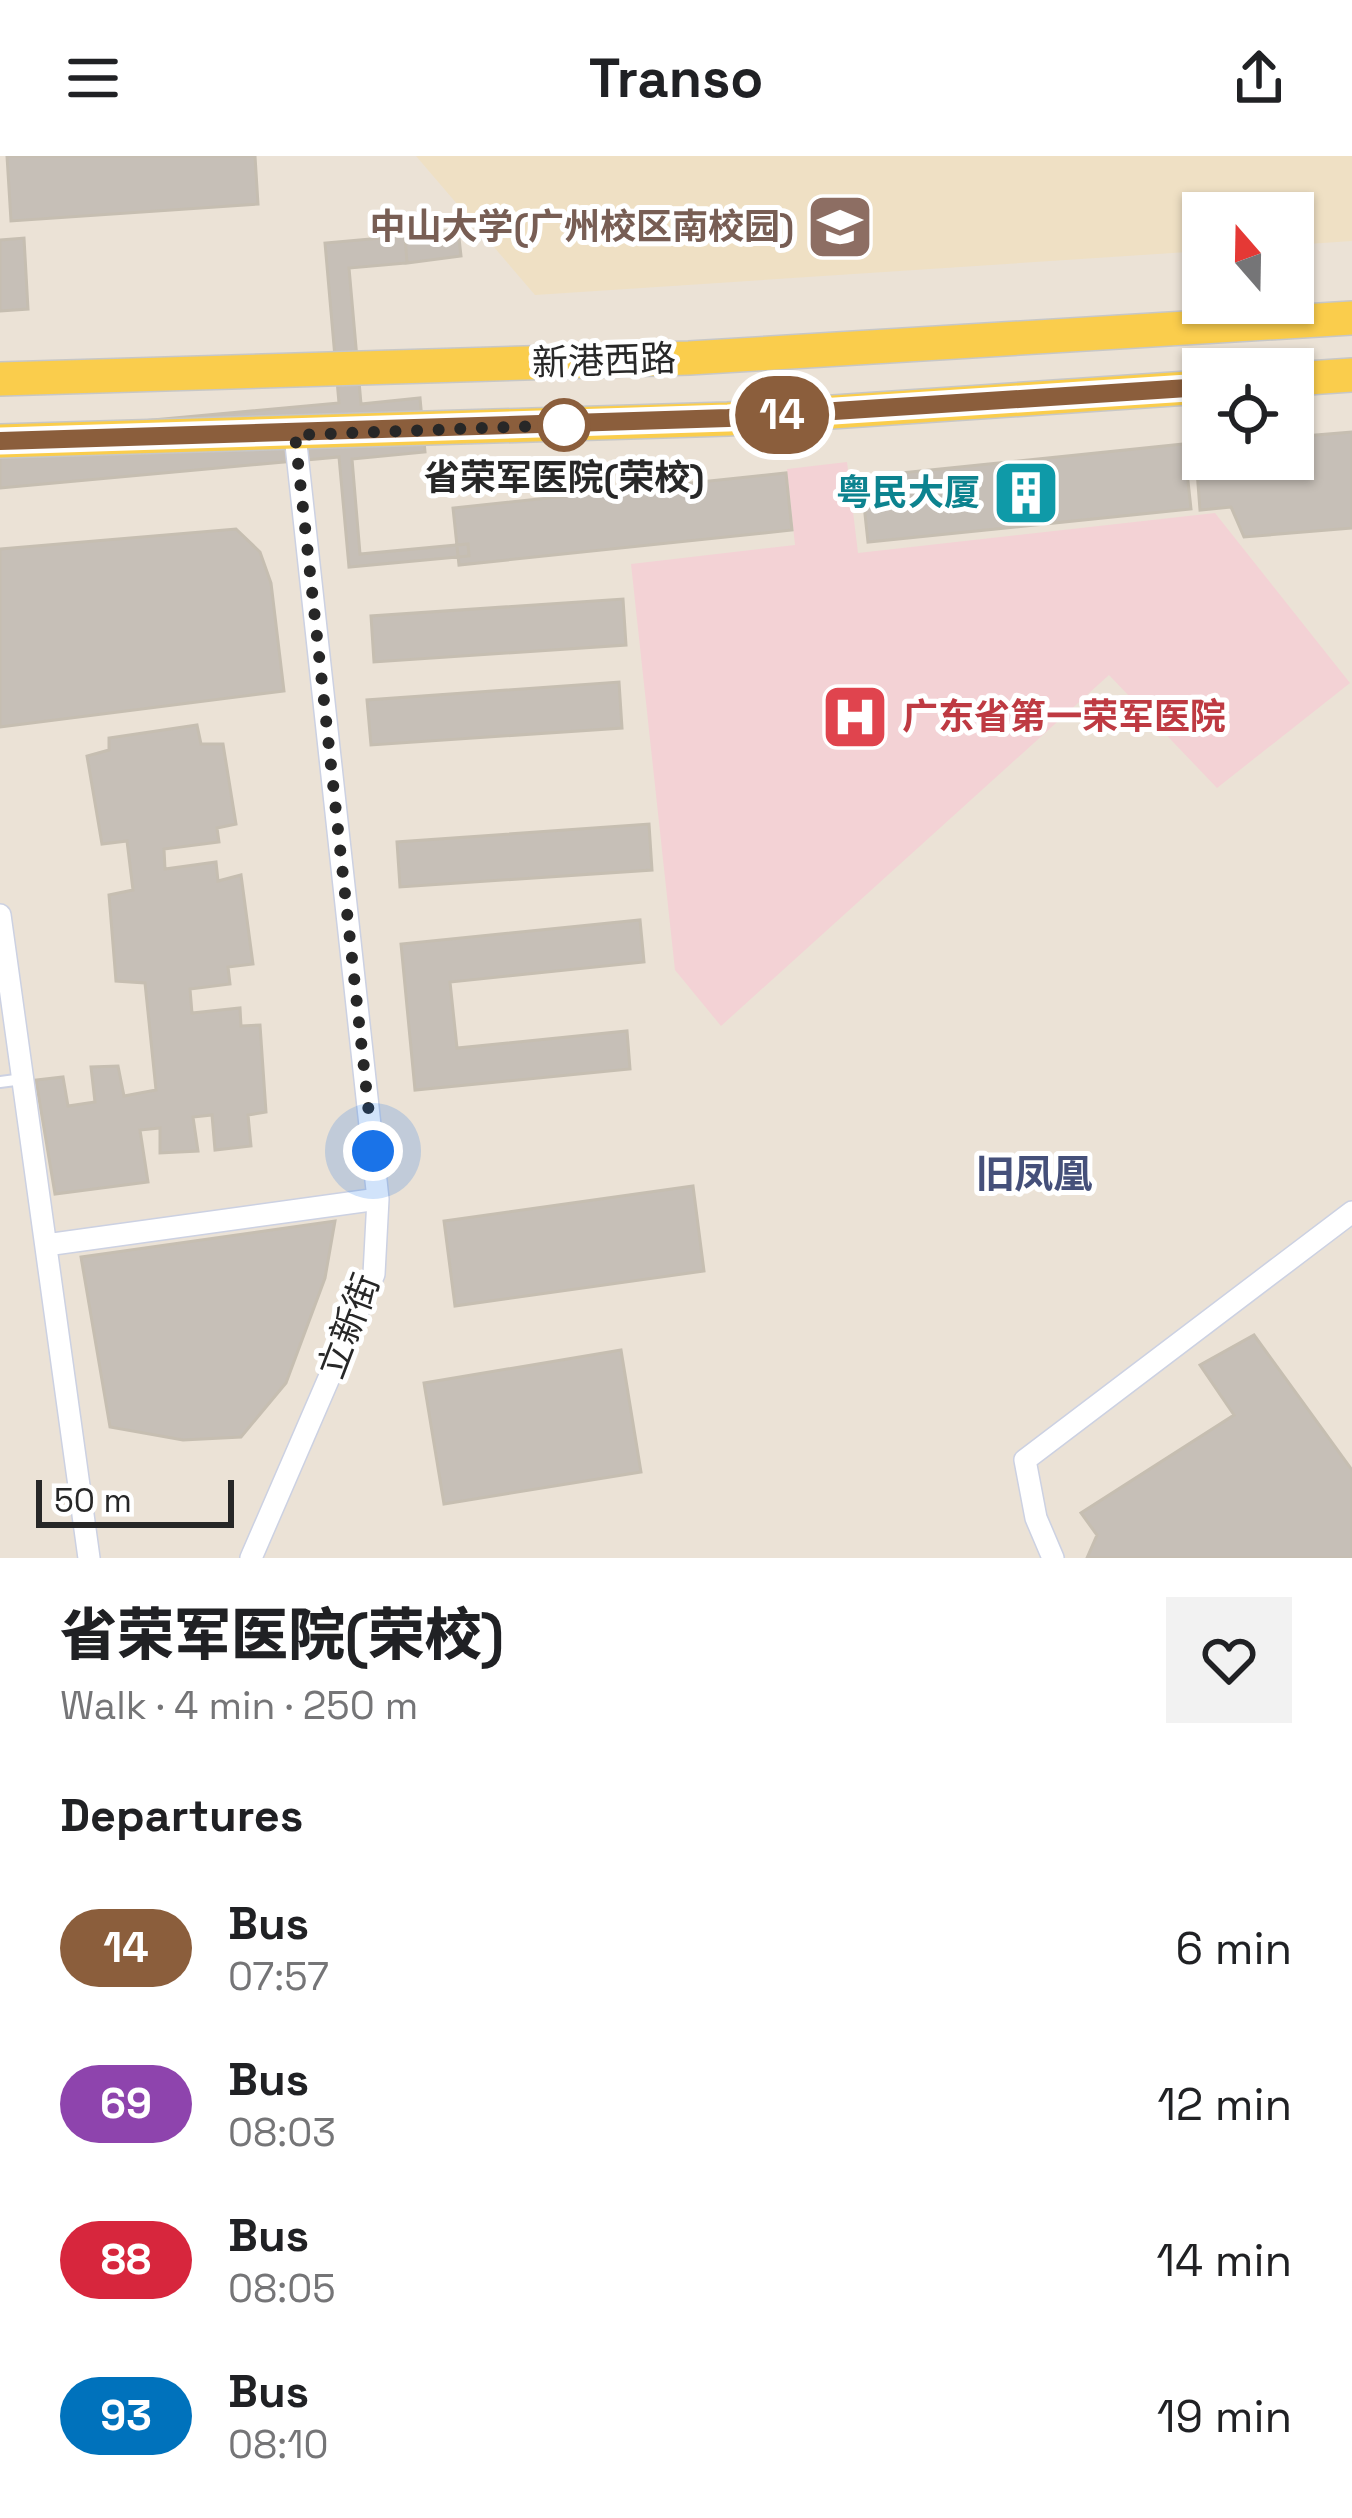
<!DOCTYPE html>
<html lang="en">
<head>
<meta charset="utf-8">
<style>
  :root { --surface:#fff; --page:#f2f2f2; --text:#202124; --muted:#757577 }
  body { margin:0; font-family:"Space Grotesk","Noto Sans SC",sans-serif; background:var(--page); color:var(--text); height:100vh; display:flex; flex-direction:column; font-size:45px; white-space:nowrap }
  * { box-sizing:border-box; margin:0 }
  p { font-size:39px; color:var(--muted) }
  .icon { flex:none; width:66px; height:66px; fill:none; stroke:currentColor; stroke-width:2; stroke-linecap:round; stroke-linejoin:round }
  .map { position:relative; height:1402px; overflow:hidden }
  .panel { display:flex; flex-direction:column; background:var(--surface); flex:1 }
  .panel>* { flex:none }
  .badge { padding:0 24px; border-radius:39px; font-size:42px; line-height:78px }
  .needle { width:78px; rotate:340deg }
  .controls { position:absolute; left:1182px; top:36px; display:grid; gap:24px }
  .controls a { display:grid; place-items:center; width:132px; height:132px; border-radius:0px; background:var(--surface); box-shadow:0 3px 9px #0004; font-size:60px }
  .scale { position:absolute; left:36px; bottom:30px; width:198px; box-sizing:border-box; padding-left:12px; border:6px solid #272727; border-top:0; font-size:33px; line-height:42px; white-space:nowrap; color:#272727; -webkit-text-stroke:9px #fff; paint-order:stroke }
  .you { position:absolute; width:60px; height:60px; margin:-30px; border:9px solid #fff; border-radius:50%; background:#1a73e8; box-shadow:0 0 0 18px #1a73e833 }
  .map>.badge { position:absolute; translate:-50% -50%; box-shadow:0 0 0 6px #fff }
  h2 { padding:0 60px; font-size:45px; line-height:108px }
  .round { display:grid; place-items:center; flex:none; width:126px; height:126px; border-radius:0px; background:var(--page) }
  .overview { display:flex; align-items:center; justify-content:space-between; height:204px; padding:0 60px }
  h1 { font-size:57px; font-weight:800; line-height:90px }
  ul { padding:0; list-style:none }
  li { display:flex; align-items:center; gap:36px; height:156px; padding:0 60px }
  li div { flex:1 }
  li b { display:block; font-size:45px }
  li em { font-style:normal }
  li .badge { min-width:132px; font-weight:700; text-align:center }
  header { display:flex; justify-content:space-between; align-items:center; height:156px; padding:0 60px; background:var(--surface); font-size:54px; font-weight:800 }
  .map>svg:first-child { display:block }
  .education { fill:#efe0c4 }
  .medical { fill:#f3d2d5 }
  .building { fill:#c6bfb7; stroke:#c6beb1; stroke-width:3 }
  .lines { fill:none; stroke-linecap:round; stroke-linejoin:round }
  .lane-casing { stroke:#ccd1e2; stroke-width:14 }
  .street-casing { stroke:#ccd1e2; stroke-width:24 }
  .primary-casing { stroke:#c7c7c7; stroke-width:36 }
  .lane { stroke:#fff; stroke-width:10 }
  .street { stroke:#fff; stroke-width:21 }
  .primary { stroke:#facd4c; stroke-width:33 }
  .line-casing { stroke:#fff; stroke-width:27 }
  .line { stroke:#8b5e3c; stroke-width:18 }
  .walk { stroke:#272727; stroke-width:12; stroke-dasharray:0 21.6 }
  .stop-dot { fill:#fff; stroke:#8b5e3c; stroke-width:6 }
  .labels { text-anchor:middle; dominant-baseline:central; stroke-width:10; stroke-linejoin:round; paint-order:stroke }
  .education-label { font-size:36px; font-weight:bold; fill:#785e54; stroke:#fff; text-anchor:end }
  .street-label { font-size:36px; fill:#272727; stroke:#fff }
  .stop-label { font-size:36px; font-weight:bold; fill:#272727; stroke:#fff }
  .culture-label { font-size:36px; font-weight:bold; fill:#0d838f; stroke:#fff; text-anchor:end }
  .health-label { font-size:36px; font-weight:bold; fill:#be3a42; stroke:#fff; text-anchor:start }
  .neighbourhood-label { font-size:39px; font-weight:bold; fill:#45507a; stroke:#fff }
</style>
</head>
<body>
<header><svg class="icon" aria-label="menu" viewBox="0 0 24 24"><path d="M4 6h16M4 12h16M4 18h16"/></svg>Transo<svg class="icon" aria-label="share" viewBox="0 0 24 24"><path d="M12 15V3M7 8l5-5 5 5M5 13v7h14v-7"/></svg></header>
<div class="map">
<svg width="1352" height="1402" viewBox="0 0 1352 1402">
  <rect width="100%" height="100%" fill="#ebe2d6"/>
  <path class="education" d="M416 0H1352V85L1293 89V57H1203V95L535 139Z"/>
  <path class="medical" d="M847 306 858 397 1215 357 1350 527 1217 632 1109 519 721 870 675 814 631 408 795 389 787 313Z"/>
  <path class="building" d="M7 0H255L258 48 11 65Z
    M458 73 461 100 407 107 405 80Z
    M405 80 407 107 349 112 361 248 420 242 425 296 352 303 360 398 468 388 469 400 349 411 339 301 0 332V278L339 247 325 87Z
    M24 82 28 153 0 155V84Z
    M1352 276V372L1244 381 1231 351 1200 354 1195 288 1203 287V303H1293V281Z
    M1184 288 1191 353 868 386 861 321Z
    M786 317 792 374 459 409 453 352Z
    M236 373 260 396 271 427 284 535 0 571V393Z
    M623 443 626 489 374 506 371 460Z
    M619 526 622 572 371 589 367 544Z
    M197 569 201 588H223L236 668 217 672 219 686 164 693 165 713 216 706 218 725 241 719 253 808 228 811 230 828 190 833 192 857 240 852 241 870 260 869 266 956 248 959 251 990 215 994 212 959 193 961 198 995 160 997V972L140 974 148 1026 55 1038 36 924 63 921 68 950 95 946 91 911 118 910 124 940 156 934 145 827 116 825 109 739 133 734 127 685 102 688 87 600 109 594V582Z
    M649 668 652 714 400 731 397 686Z
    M640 764 644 806 450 826 457 892 627 875 630 913 415 934 401 788Z
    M693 1030 704 1115 455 1150 444 1065Z
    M335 1065 325 1122 286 1227 241 1281 183 1284 110 1271 81 1101Z
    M1254 1179 1352 1314V1402H1087L1097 1379 1081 1357 1234 1259 1200 1209Z
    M621 1194 641 1316 444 1348 424 1227Z"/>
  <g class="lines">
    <g class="lane-casing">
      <path id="lane" d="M0 926 23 923"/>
    </g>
    <g class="street-casing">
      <path id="street" d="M0 759 89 1402
        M46 1089 378 1043
        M251 1402 374 1118 378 1043 295 279
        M1053 1402 1036 1362 1025 1304 1352 1056"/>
    </g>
    <g class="primary-casing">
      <path id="primary" d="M0 223 689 202 1352 162
        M1293 223 1352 219
        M0 285 728 263 1203 231"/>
    </g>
    <use href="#lane" class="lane"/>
    <use href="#street" class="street"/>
    <use href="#primary" class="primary"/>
  </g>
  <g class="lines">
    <g class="line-casing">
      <path id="line" d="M0 285 728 262 1203 231"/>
    </g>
    <use href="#line" class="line"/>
    <path class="walk" d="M373 995 295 279 564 269"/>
  </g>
  <defs>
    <g id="university-square" transform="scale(3.45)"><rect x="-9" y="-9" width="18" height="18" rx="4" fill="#8d6e63" stroke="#fff"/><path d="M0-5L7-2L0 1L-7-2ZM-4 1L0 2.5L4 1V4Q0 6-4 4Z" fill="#fff"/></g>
    <g id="building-square" transform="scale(3.45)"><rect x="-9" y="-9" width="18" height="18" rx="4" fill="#0f9aa8" stroke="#fff"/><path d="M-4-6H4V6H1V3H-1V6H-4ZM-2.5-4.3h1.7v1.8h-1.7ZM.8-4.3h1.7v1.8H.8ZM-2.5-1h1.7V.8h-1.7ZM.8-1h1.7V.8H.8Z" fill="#fff"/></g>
    <g id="hospital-square" transform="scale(3.45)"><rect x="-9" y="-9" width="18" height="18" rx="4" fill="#e0444e" stroke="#fff"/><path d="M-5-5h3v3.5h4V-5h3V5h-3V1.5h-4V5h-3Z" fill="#fff"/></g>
  </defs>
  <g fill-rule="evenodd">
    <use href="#university-square" x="840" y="71"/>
    <use href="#building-square" x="1026" y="337"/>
    <use href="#hospital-square" x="855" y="561"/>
  </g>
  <circle class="stop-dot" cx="564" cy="269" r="24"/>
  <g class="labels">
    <g class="education-label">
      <text x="794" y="71">中山大学(广州校区南校园)</text>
    </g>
    <g class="street-label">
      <text transform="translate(604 205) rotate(-2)">新港西路</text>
      <text transform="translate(349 1170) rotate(-69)">立新街</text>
    </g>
    <g class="stop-label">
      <text x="564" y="322">省荣军医院(荣校)</text>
    </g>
    <g class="culture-label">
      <text x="980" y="337">粤民大厦</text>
    </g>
    <g class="health-label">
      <text x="902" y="561">广东省第一荣军医院</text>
    </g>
    <g class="neighbourhood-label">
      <text x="1034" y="1018">旧凤凰</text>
    </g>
  </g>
</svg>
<div class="controls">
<a><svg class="needle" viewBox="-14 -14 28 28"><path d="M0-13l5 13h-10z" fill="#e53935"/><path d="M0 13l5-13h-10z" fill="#757577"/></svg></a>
<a><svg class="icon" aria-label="locate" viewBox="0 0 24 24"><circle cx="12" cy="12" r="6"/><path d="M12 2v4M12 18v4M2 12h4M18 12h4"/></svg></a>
</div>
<div class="scale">50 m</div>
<div class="you" style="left:373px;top:995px"></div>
<b class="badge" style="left:782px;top:259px;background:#8b5e3c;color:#fff">14</b>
</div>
<section class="panel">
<div class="overview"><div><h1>省荣军医院(荣校)</h1><p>Walk · 4 min · 250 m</p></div><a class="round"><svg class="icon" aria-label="heart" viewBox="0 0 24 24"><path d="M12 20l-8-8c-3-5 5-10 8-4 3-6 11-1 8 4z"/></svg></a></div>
<h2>Departures</h2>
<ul>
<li><span class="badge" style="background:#8b5e3c;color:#fff">14</span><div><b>Bus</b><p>07:57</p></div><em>6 min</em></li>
<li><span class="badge" style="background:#8e44ad;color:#fff">69</span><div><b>Bus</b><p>08:03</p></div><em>12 min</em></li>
<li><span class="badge" style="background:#d7263d;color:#fff">88</span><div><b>Bus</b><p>08:05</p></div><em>14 min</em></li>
<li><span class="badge" style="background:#0072bc;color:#fff">93</span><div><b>Bus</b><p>08:10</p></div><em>19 min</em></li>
</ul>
</section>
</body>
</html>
